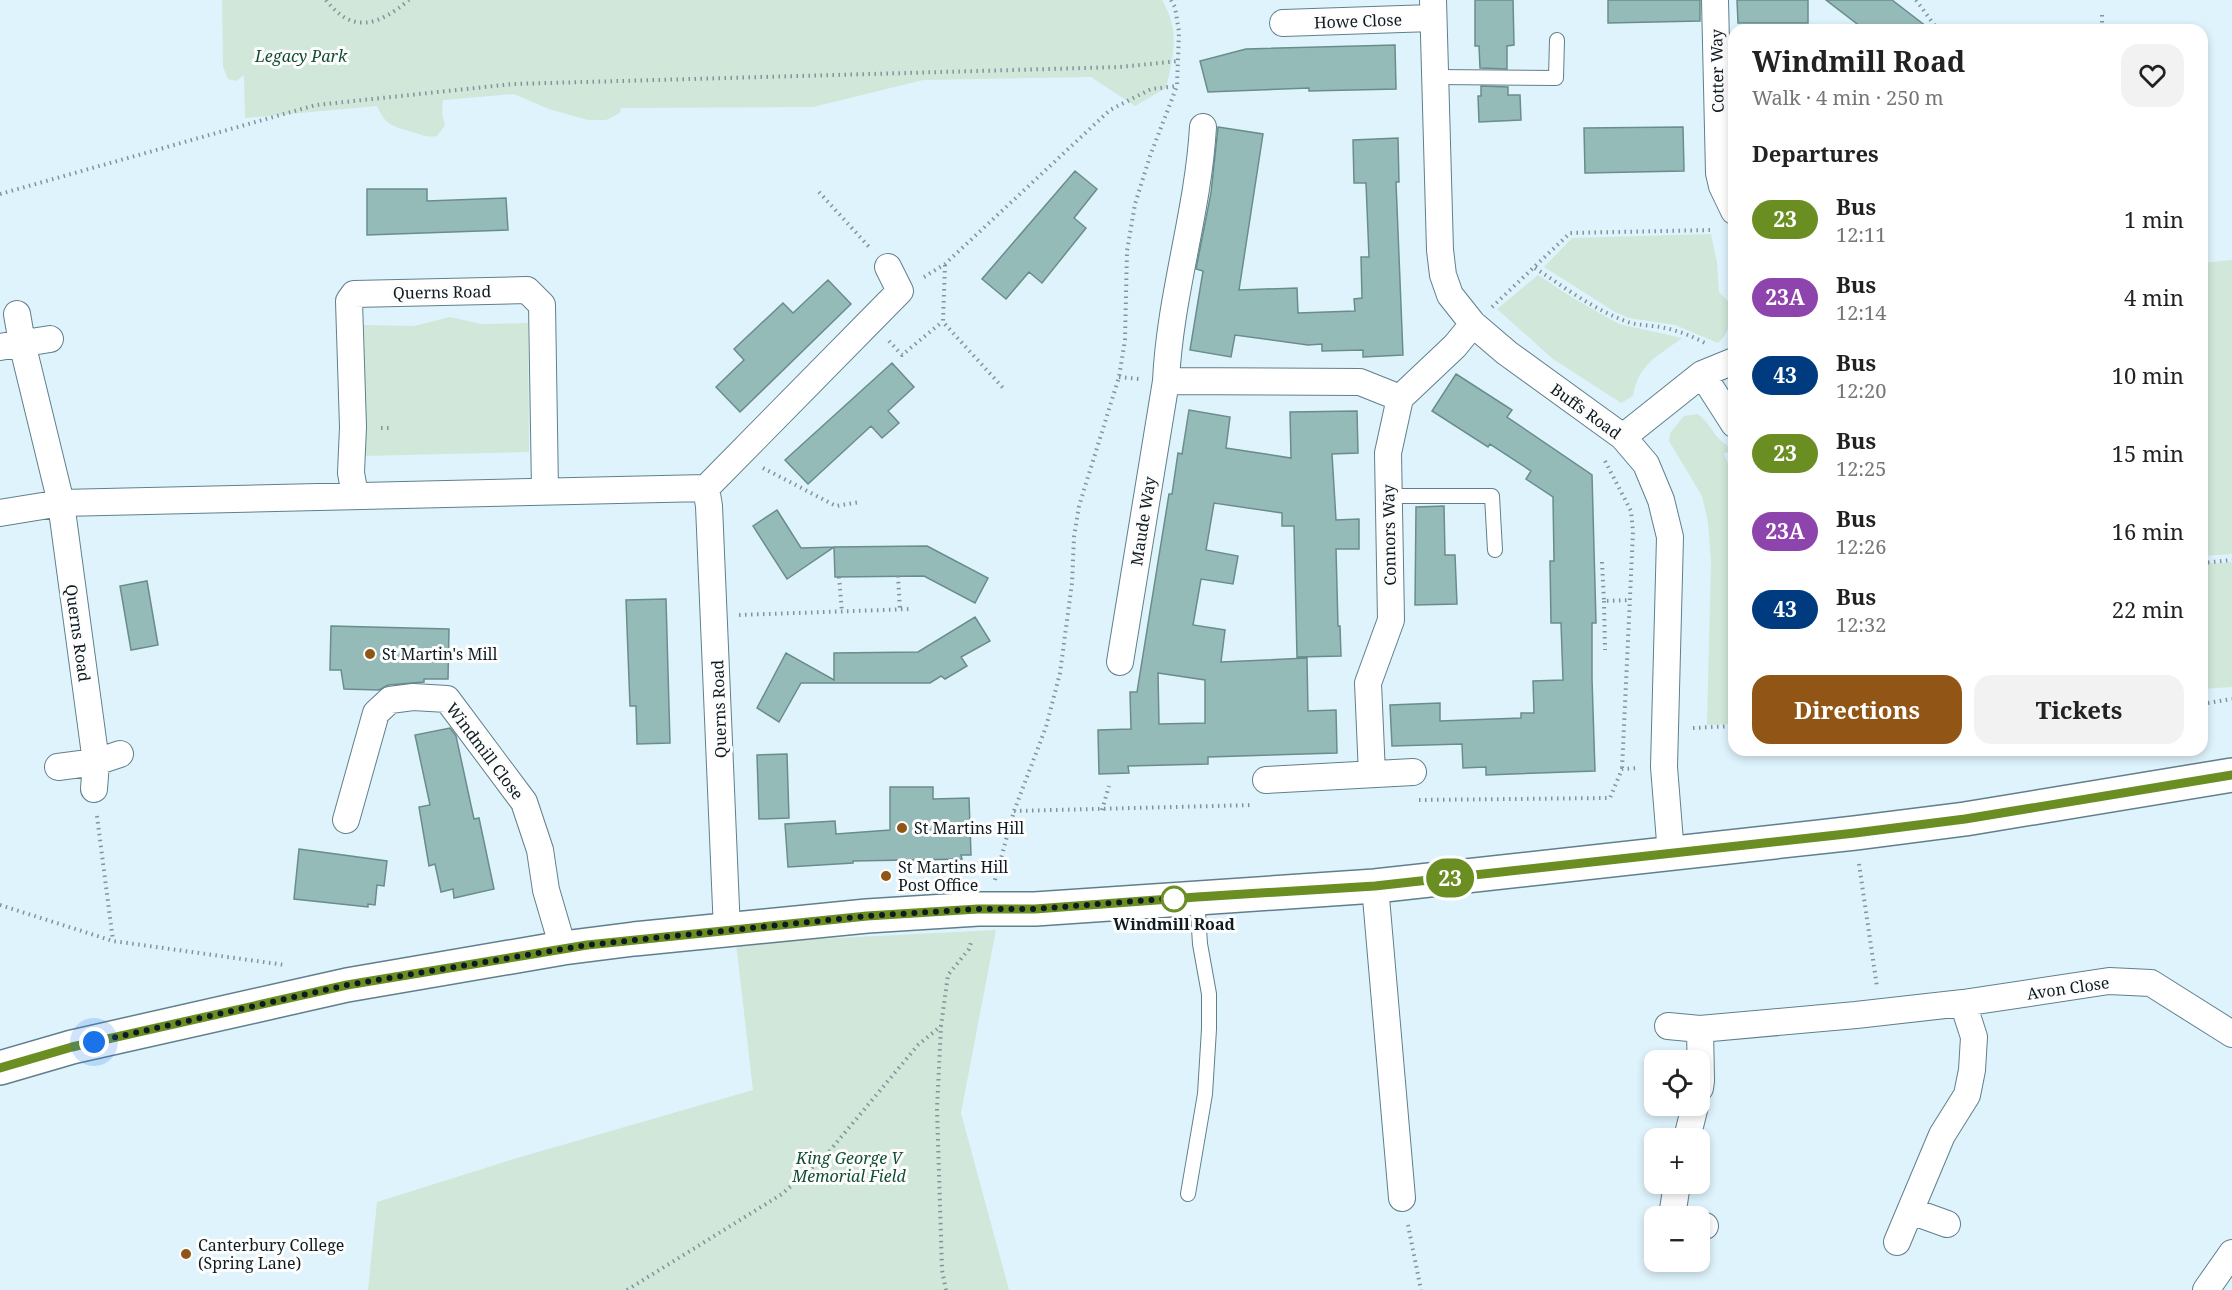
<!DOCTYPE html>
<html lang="en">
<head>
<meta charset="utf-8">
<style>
  :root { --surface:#fff; --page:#f2f2f2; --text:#222; --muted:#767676; --accent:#915615 }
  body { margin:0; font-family:"Noto Serif",serif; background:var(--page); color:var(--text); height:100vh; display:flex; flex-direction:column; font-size:22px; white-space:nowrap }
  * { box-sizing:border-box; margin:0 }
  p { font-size:20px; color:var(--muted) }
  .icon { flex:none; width:33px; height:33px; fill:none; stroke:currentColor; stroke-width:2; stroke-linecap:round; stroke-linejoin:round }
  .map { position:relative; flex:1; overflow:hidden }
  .details { position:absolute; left:1728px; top:24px; width:480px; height:732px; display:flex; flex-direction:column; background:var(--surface); border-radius:18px; box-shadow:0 3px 9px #0003 }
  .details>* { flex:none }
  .badge { padding:0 12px; border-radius:20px; font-size:21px; line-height:39px }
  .fabs { position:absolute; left:1644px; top:1050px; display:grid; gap:12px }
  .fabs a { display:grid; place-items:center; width:66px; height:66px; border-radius:12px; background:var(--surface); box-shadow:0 3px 9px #0003; font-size:30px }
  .you { position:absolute; width:30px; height:30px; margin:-15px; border:4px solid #fff; border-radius:50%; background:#1a73e8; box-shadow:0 0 0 9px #1a73e833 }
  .map>.badge { position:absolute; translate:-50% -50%; box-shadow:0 0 0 3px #fff }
  h2 { padding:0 24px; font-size:22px; line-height:54px }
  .round { display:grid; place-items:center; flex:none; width:63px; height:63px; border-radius:18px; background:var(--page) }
  .head { display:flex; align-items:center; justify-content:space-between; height:102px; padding:0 24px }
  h1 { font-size:28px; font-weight:700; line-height:45px }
  .primary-button { display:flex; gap:12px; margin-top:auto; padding:12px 24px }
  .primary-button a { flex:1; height:69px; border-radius:18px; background:var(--accent); color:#fff; font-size:24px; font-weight:700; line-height:69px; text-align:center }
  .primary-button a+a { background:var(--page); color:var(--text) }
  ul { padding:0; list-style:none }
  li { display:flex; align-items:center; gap:18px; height:78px; padding:0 24px }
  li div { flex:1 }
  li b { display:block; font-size:22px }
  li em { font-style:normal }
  li .badge { min-width:66px; font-weight:700; text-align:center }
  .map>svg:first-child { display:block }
  .green { fill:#d0e7da }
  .building { fill:#95bbb9; stroke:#698d8b; stroke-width:1.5; fill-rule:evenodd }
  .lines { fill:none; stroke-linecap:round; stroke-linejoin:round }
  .service-casing { stroke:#607f8c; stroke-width:16 }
  .minor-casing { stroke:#607f8c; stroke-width:28 }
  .primary-casing { stroke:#607f8c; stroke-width:36 }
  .path { stroke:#82939a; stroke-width:4; stroke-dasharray:1.5 4.5; stroke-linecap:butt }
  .service { stroke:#fff; stroke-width:14 }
  .minor { stroke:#fff; stroke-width:26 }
  .primary { stroke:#fff; stroke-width:33 }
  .line-casing { stroke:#fff; stroke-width:14 }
  .line { stroke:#6b8e23; stroke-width:9 }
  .walk { stroke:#0e1b20; stroke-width:6; stroke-dasharray:0 10.8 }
  .poi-dot { fill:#915615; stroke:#fdfdfd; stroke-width:2 }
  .stop-dot { fill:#fff; stroke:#6b8e23; stroke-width:3 }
  .labels { text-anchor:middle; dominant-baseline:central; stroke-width:6; stroke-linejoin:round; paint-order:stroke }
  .street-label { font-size:16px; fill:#0e1b20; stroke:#fdfdfd }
  .park-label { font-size:16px; font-style:italic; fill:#114d33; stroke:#fdfdfd }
  .poi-label { font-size:16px; fill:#0e1b20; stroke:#fdfdfd; text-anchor:start }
  .stop-label { font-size:16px; font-weight:bold; fill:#0e1b20; stroke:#fdfdfd }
</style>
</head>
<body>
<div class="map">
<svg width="2232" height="1290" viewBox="0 0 2232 1290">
  <rect width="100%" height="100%" fill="#dff3fc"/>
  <path class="green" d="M222 0H1162C1180 31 1174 54 1166 88L1135 106 1091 77 923 80 813 107 621 108 620 113 606 120H588L549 109 514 94 443 100 442 113 445 125 437 136C423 138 422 134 409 131 391 126 385 124 377 106L245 118 244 75 236 81 228 79 223 67Z
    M1711 234 1717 263 1719 292 1730 303C1730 319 1731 332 1718 343L1675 325 1629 318 1615 312 1544 267 1572 238Z
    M2232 260V554L2202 556V263Z
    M1538 275 1573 298 1619 324 1682 338C1657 357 1639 363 1633 396L1621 403 1553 359 1497 309Z
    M450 317 481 324 528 323 529 452 362 456 366 434 364 325 414 326Z
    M1698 414C1711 424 1714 438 1728 446L1730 451 1724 454 1731 471H1734V507L1729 513 1731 567 1734 571V724L1707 725 1711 562 1708 522 1702 496 1669 441 1670 433 1684 416Z
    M2232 562V687L2202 689V564Z
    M996 930 961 1113 1009 1290H368L377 1202 517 1158 753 1090 736 943Z"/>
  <path class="building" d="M1475 0H1513L1514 45 1507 46V69L1480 68 1479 46H1475Z
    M1608 0H1700V21L1608 23Z
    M1737 0H1808V23H1738Z
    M1826 0H1892L1931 30H1865Z
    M1395 45 1396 89 1309 91V88L1208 92 1200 61 1246 49Z
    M1481 86 1508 87V95H1520L1521 120 1479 122 1478 96H1481Z
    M1218 127 1263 134 1239 290 1297 288 1298 313 1355 311 1354 299 1362 298 1361 257H1369L1366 183H1354L1353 140 1398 138 1399 182H1396L1403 355 1363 357V350L1322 351V344L1308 345 1235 335 1231 357 1190 350 1203 271 1196 269 1211 193Z
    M1683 127 1684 171 1585 173 1584 128Z
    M1075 171 1097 189 1074 218 1086 228 1042 283 1029 272 1006 299 982 279Z
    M367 189H427V201L506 198 508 230 367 235Z
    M828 280 851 304 740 412 716 387 744 360 734 349 783 303 793 313Z
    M892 363 914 387 888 411 899 423 882 438 871 426 808 484 785 460Z
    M1456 374 1512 410 1507 417 1592 475 1596 623H1592V679L1595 771 1486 775V767L1463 768 1462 744 1392 746 1390 705 1440 703V721L1521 718V713H1534L1533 681 1563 680 1561 623H1551L1550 561H1554L1553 497 1526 479 1531 471 1490 444 1488 447 1432 411Z
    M1189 410 1230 417 1226 448 1291 458 1290 412 1357 411 1358 453 1332 454 1336 520 1359 519V549H1336L1338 626H1340L1341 656 1297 657 1294 526H1282V513L1214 503 1206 550 1238 556 1233 584 1201 579 1193 625 1225 630 1221 662 1307 658 1308 711 1336 710 1337 753 1208 757V764L1128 766 1129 773 1099 774 1098 730 1131 729 1130 692H1137L1169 494H1172L1178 453 1182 454ZM1158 673 1205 680V723L1159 724Z
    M1444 506 1445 555H1455L1457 604 1415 605 1416 507Z
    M777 510 801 548 834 547 787 579 753 526Z
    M927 546 988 578 975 603 924 576 835 577 834 547Z
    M147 581 158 645 131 650 120 586Z
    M666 599 670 743 637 744 636 706H630L626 600Z
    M975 617 990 641 961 657 967 666 945 679 941 676 930 683H801L779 722 757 708 786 653 834 680V653L918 652Z
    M331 626 449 629 448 679H424V682L388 685 379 690 344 689 341 670H330Z
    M450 728 456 736 474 819 479 818 494 889 454 898 453 889 441 892 435 864 429 866 419 807 430 805 415 735Z
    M787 754 789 818 759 819 757 755Z
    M890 787H933V799L969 798 971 855H961L962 859 853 861V863L788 867 785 824 835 821 836 834 890 830Z
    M299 849 387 861 384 886 377 885 375 905 368 904V907L294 899Z"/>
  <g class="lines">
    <g class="service-casing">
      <path id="service" d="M1435 77 1556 78 1557 40
        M1388 496H1492L1495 550
        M1188 1194 1205 1094 1209 1029V994L1200 944 1197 897"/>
    </g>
    <g class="minor-casing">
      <path id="minor" d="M1433 0 1440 250 1443 275 1450 295 1473 324 1507 353 1623 437 1646 464 1661 500 1670 537 1664 767 1671 854
        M1715 0 1719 173 1722 186 1734 211
        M1283 23 1432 18
        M17 314 22 343 61 503 96 762 94 789
        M0 347 50 339
        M1702 374 1734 424
        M1166 381C1170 295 1198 213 1203 127
        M1623 437 1702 374 1734 361
        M706 488 709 506 727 931
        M355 495 351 473 353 427 349 301 354 294 527 290 542 305 545 490
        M0 513 61 503 706 488 900 291 888 267
        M1120 662 1166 381 1360 382 1400 398
        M58 767 96 762 120 754
        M1372 774 1368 683 1391 620 1388 453 1400 398 1455 346 1473 324
        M1266 780 1413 772
        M346 820 376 713 390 700 413 697 447 699 524 802 540 850 546 890 563 948
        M1375 886 1402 1198
        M1668 1026 1700 1029 1856 1015 1963 1003 2109 981 2151 983 2232 1034
        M1700 1088 1701 1081 1700 1029
        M1687 1138 1695 1106
        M1911 1211 1947 1224
        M1672 1216 1677 1184
        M1700 1225 1705 1226
        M1897 1242 1942 1135 1967 1095 1972 1070 1974 1037 1963 1003
        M2206 1290 2232 1253"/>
    </g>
    <g class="primary-casing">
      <path id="primary" d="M0 1068 72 1047 347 985 563 948 634 939 867 916 978 909H1035L1375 886 1855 833 1965 819 2232 775"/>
    </g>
    <path class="path" d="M326 0C353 35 379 25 409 0
      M1916 0 1938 30
      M2102 15V30
      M819 192 871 249
      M0 194 316 105 513 84 1120 67 1179 61
      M945 265 943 322 1005 390
      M1535 268C1564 287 1594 310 1628 322 1640 326 1653 325 1665 328 1679 331 1692 336 1705 343
      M924 277 945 264 1110 110 1151 89 1177 86
      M1492 307 1570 233 1714 230
      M889 341 902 355 942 322
      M1119 377 1139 379
      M381 428H391
      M1605 461 1631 511 1633 532 1622 769
      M763 468 836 506 860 502
      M1602 562 1604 601 1630 600
      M2202 563 2232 560
      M898 576 900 610
      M839 577 842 612
      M1604 601 1605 650
      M739 615 911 609
      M2202 704 2232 699
      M1693 728 1734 726
      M1419 800 1610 798 1622 769 1639 768
      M1102 810 1109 786
      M1014 811 1253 805
      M97 816 113 941
      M1859 864 1877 987
      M995 880 1014 811 1046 727 1060 673 1072 583 1074 537 1079 506 1119 377 1125 340 1127 251 1135 204 1150 156 1177 86 1179 32 1175 7 1171 0
      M0 905 113 941 285 965
      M1408 1225 1421 1290
      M627 1290 782 1194 827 1154 918 1045 941 1026
      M946 1290 942 1270 937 1109 941 1026 948 975 969 949 972 939"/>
    <use href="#service" class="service"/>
    <use href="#minor" class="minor"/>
    <use href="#primary" class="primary"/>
  </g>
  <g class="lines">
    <g class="line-casing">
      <path id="line" d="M0 1068 72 1047 347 985 587 945 867 916 978 909H1035L1197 897 1375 886 1855 833 1965 819 2232 775"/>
    </g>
    <use href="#line" class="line"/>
    <path class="walk" d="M94 1042 347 985 587 945 867 916 978 909H1035L1176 898 1174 899"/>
  </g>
  <g class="poi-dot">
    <circle cx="370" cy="654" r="6"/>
    <circle cx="902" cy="828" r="6"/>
    <circle cx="886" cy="876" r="6"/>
    <circle cx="186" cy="1254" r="6"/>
  </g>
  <circle class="stop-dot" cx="1174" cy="899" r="12"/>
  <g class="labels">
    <g class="street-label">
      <text transform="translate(1358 21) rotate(-2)">Howe Close</text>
      <text transform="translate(1717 71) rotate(-91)">Cotter Way</text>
      <text transform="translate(442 292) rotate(-1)">Querns Road</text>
      <text transform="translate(1586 411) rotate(36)">Buffs Road</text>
      <text transform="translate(1143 521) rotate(-81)">Maude Way</text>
      <text transform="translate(1389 535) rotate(-91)">Connors Way</text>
      <text transform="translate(78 633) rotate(82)">Querns Road</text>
      <text transform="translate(719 709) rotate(-92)">Querns Road</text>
      <text transform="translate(485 751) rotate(53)">Windmill Close</text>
      <text transform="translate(2068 988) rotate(-8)">Avon Close</text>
    </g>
    <g class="park-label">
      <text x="301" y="56">Legacy Park</text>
      <text x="849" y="1158">King George V<tspan x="849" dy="18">Memorial Field</tspan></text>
    </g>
    <g class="poi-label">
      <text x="382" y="654">St Martin's Mill</text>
      <text x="914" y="828">St Martins Hill</text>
      <text x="898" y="867">St Martins Hill<tspan x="898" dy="18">Post Office</tspan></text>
      <text x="198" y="1245">Canterbury College<tspan x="198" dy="18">(Spring Lane)</tspan></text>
    </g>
    <g class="stop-label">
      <text x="1174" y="924">Windmill Road</text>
    </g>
  </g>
</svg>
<div class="fabs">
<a><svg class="icon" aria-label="locate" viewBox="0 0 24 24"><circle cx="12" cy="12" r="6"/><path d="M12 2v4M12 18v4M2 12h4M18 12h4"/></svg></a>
<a>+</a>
<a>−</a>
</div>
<div class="you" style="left:94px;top:1042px"></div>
<b class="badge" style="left:1450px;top:878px;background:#6b8e23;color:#fff">23</b>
<section class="details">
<div class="head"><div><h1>Windmill Road</h1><p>Walk · 4 min · 250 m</p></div><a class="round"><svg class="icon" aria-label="heart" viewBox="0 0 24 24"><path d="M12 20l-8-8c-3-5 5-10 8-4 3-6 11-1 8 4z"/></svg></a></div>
<h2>Departures</h2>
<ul>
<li><span class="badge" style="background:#6b8e23;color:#fff">23</span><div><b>Bus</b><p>12:11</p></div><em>1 min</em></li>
<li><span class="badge" style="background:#8e44ad;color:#fff">23A</span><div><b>Bus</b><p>12:14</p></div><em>4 min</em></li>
<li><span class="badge" style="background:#003b80;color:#fff">43</span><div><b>Bus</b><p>12:20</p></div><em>10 min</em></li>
<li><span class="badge" style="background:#6b8e23;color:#fff">23</span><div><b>Bus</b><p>12:25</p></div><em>15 min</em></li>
<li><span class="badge" style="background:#8e44ad;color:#fff">23A</span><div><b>Bus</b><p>12:26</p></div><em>16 min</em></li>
<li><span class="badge" style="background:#003b80;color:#fff">43</span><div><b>Bus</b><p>12:32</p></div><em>22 min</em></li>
</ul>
<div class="primary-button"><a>Directions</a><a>Tickets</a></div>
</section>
</div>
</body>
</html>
